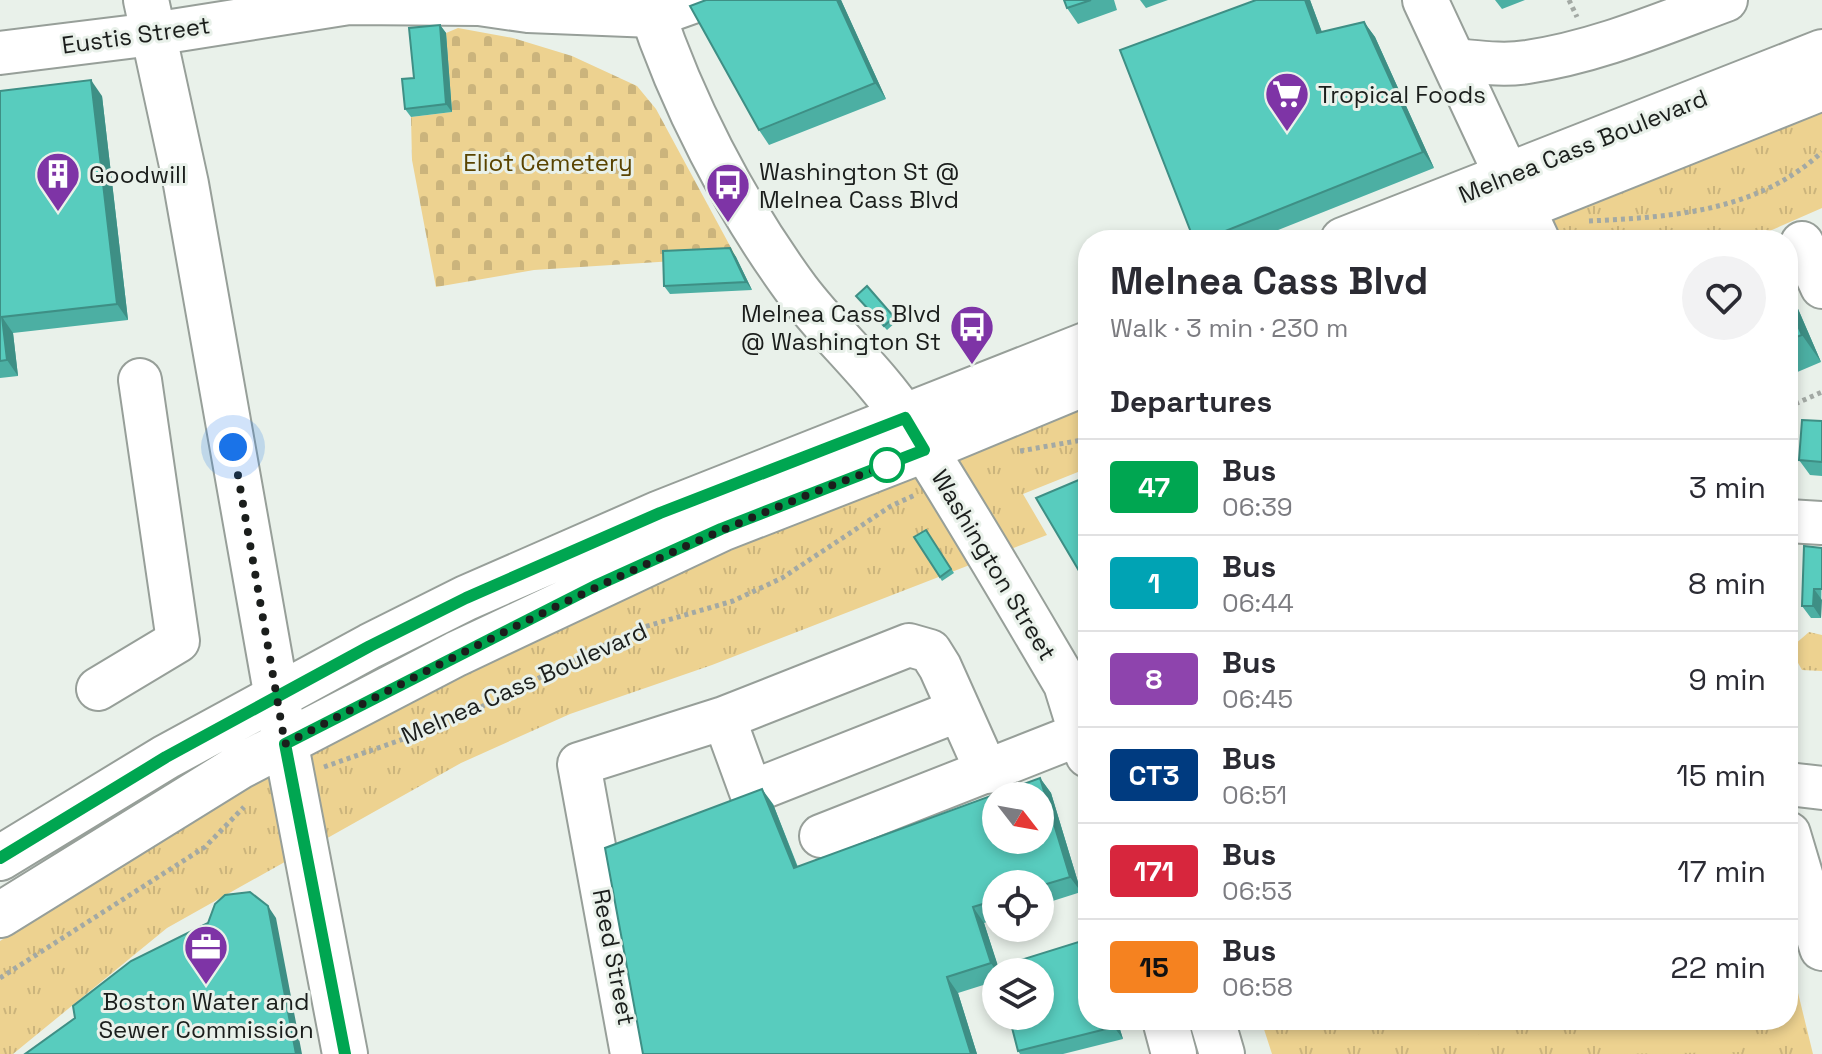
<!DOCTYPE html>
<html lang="en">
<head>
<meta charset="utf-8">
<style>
  :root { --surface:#fff; --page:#f2f2f3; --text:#2b2b33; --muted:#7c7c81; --line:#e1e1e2 }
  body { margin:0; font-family:"Space Grotesk",sans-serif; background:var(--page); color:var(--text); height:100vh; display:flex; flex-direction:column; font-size:30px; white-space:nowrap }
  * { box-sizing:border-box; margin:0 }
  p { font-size:26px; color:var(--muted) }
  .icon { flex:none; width:44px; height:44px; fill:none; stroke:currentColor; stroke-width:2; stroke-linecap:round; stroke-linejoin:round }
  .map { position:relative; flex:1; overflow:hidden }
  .sheet { position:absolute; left:1078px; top:230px; width:720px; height:800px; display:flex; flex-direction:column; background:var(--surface); border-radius:32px; box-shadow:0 4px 12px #0003 }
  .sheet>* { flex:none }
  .badge { padding:0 16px; border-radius:6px; font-size:28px; line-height:52px }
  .needle { width:52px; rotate:121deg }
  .controls { position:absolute; left:982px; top:782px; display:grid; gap:16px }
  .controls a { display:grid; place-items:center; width:72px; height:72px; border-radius:50%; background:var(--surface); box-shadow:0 4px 12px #0003; font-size:40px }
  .you { position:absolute; width:40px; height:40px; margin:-20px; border:6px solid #fff; border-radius:50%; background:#1a73e8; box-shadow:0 0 0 12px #1a73e833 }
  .map>.badge { position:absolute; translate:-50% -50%; box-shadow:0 0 0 4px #fff }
  h2 { padding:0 32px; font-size:30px; line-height:72px }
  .round { display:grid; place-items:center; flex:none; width:84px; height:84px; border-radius:42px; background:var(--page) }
  .summary { display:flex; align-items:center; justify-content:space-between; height:136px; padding:0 32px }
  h1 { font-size:38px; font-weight:600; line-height:60px }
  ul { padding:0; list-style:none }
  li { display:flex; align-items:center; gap:24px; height:96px; padding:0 32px; border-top:2px solid var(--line) }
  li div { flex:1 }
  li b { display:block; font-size:30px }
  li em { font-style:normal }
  li .badge { min-width:88px; font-weight:700; text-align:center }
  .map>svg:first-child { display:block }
  .cemetery { fill:url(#cemetery-stones) }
  .park { fill:url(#park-tufts) }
  .pitch { fill:#edd290 }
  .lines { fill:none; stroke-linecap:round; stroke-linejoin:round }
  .minor-casing { stroke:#979f99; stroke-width:46 }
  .major-casing { stroke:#979f99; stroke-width:48 }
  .path { stroke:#a3a9a4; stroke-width:5; stroke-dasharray:4 4; stroke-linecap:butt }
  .minor { stroke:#fff; stroke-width:42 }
  .major { stroke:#fff; stroke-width:44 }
  .wall { fill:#4cafa3 }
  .shaded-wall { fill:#3e8f85 }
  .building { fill:#58ccbe; stroke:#3e8f85; stroke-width:2; fill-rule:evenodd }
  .line-casing { stroke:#fff; stroke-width:18 }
  .line { stroke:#00a651; stroke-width:12 }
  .walk { stroke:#1b1e1c; stroke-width:8; stroke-dasharray:0 14.4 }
  .stop-dot { fill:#fff; stroke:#00a651; stroke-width:4 }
  .labels { text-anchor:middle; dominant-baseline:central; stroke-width:6; stroke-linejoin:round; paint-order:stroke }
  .street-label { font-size:24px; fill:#1b1e1c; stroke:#e9f1ea }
  .poi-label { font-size:24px; fill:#1b1e1c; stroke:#e9f1ea; text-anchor:start }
  .park-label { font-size:24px; fill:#594300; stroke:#e9f1ea }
</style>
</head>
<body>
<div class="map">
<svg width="1822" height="1054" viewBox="0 0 1822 1054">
  <defs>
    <pattern id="cemetery-stones" width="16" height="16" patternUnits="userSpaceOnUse" patternTransform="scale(2)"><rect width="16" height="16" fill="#edd290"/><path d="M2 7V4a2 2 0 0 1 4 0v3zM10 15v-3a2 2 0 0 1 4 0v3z" fill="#cbb47c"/></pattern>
    <pattern id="park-tufts" width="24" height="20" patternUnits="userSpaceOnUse" patternTransform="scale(2)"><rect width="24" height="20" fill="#edd290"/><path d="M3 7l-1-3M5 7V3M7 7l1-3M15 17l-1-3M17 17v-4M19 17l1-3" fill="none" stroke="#cbb47c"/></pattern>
  </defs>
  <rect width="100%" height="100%" fill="#e9f1ea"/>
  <path class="cemetery" d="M458 28 513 38 572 56 637 86 656 109 736 257 534 270 436 287 412 160 411 117 452 112 446 33Z"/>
  <path class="park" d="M1822 103V208L1749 240H1483Z
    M1088 401V468L1023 494 1047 535 712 665 570 714 461 763 167 928 13 1054H0V941L193 818 346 729 648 579Z
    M1809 632 1822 635V671L1802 670 1793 654 1794 645Z
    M1788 952 1813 1054H1272L1261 1020H1788Z"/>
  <path class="pitch" d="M1409 1020H1520L1424 1053Z
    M1604 1020H1730L1742 1052 1607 1054 1597 1022Z"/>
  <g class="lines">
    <g class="minor-casing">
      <path id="minor" d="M0 53 153 34 349 3 479 4 528 11 653 16 698 0
        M1453 60C1477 62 1503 66 1527 62 1596 52 1661 24 1726 0
        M1802 243 1822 287
        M1788 521 1822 523
        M98 689 178 641 140 380
        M724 718 751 792 959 710
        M1788 784 1822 788
        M821 836 1088 731
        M632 1054 579 764 724 718 909 645 930 651 940 667 987 772"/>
    </g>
    <g class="major-casing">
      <path id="major" d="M146 0 186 184 277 698 345 1054
        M648 0C681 102 734 204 797 290 831 335 875 373 906 420 962 506 1014 596 1066 684L1088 709
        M1425 0 1537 240
        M1343 240 1822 52
        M1441 240 1822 88
        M1066 684 1088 755
        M1788 834 1822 948
        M0 858 166 757 370 646 466 598 660 513 1088 344
        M0 915 239 767 456 654 721 529 924 450 1088 382
        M1165 1020 1174 1054
        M1212 1020 1222 1054"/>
    </g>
    <path class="path" d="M1569 0 1577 17
      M1589 221C1671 217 1757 212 1822 152
      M1788 407 1822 392
      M1020 451 1088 439
      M324 767 449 723 637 629 733 601 782 578 891 506 915 495
      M0 978 205 847 244 807"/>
    <use href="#minor" class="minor"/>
    <use href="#major" class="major"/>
  </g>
  <path class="wall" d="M706 0H841L886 99 769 145 759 130Z
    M1064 0H1114L1117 10 1078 24 1067 8Z
    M1140 0H1168L1146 8Z
    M1256 0H1310L1322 32 1364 22 1375 37 1434 168 1253 240H1194Z
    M1495 0H1525L1502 9Z
    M440 25 446 33 452 112 411 117 405 109 414 78Z
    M0 91 102 96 128 320 13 333 18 376 0 378Z
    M730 248 736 257 752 290 670 294 664 286Z
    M1788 289 1792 295 1821 362 1788 376Z
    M856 296 894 317 897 321 887 330Z
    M1822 421V476L1810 475 1799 460Z
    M926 530 954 573 942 581 914 537Z
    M1822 548 1821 618H1811L1802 606Z
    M1040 778 1051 793 1081 892 1040 905V884H996V919L984 923 998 967 1117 1020 1123 1039 1063 1054H1020L1018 1051 996 972V981L958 993 977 1054H643L773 804 798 867Z"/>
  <path class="shaded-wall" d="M837 0H841L886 99 875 83Z
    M1305 0H1310L1328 49 1317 33Z
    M1364 22 1375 37 1434 168 1423 152Z
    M440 25 446 33 452 112 446 104Z
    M91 80 102 96 128 320 117 304Z
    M730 248 736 257 752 290 746 282Z
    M1788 289 1792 295 1821 362 1802 335 1788 303Z
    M2 317 13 333 18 376 7 360Z
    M1814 589 1822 600 1821 618 1813 606Z
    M1040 778 1051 793 1081 892 1070 877Z
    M762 789 773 804 804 884 794 868Z
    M268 906 276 918 302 1054H296Z
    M973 907 984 923 1000 972H997L991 963Z
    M947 977 958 993 977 1054H971Z
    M1112 1020H1117L1123 1039 1114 1027Z"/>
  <path class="building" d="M706 0H837L875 83 759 130 690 6Z
    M1064 0H1091L1067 8Z
    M1256 0H1305L1317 33 1364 22 1423 152 1203 240H1194L1120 50Z
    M440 25 446 104 405 109 402 79 414 78 409 28Z
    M91 80 117 304 2 317 7 360 0 361V91Z
    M730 248 746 282 664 286 663 251Z
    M867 286 894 317 884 326 856 296Z
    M1788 303 1802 335 1788 340Z
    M1802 420 1822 421V462L1799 460Z
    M1088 476V586L1036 498Z
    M926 530 951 569 940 577 914 537Z
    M1804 546 1822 548V589H1814L1813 606H1802Z
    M1040 778 1070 877 1040 886V884H996V900L973 907 991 963 947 977 971 1054H643L605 848 762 789 794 868ZM996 796H1040V840H996Z
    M250 892 268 906 296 1054H25L75 1018 73 1006 131 961 208 923 215 904 225 895Z
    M1088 939V1020H1112L1114 1027 1018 1051 1009 1016H1040V972H997L995 968Z"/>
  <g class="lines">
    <g class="line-casing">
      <path id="line" d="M0 858 166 757 370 646 466 598 660 513 905 418 924 450 721 529 595 586 285 744 345 1054"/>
    </g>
    <use href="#line" class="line"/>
    <path class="walk" d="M233 447 285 744C482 642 678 540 887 465"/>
  </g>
  <defs>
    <g id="supermarket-pin" transform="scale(2.3)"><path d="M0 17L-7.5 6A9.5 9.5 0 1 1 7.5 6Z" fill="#7e34a6" stroke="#e9f1ea"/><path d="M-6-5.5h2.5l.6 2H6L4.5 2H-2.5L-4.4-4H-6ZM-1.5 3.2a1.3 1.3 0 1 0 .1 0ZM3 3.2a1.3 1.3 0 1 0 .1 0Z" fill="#fff"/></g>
    <g id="building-pin" transform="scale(2.3)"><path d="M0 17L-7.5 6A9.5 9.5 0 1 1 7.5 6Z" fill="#7e34a6" stroke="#e9f1ea"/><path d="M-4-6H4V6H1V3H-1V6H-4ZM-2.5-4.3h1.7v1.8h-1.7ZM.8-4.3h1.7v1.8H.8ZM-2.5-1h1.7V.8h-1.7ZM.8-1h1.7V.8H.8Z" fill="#fff"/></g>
    <g id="bus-pin" transform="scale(2.3)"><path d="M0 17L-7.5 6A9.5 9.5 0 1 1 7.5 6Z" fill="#7e34a6" stroke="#e9f1ea"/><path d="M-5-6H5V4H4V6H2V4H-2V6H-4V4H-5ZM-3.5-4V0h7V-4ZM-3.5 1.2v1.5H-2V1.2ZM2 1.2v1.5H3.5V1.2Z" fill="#fff"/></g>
    <g id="office-pin" transform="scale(2.3)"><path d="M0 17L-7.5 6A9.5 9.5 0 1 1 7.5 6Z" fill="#7e34a6" stroke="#e9f1ea"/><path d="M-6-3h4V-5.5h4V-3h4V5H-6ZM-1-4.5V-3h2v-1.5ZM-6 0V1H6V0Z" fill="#fff"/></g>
  </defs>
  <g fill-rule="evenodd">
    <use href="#supermarket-pin" x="1287" y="94"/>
    <use href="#building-pin" x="58" y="174"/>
    <use href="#bus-pin" x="728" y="185"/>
    <use href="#bus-pin" x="972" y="327"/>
    <use href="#office-pin" x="206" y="947"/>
  </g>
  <circle class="stop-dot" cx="887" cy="465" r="16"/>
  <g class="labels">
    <g class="street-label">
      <text transform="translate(136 35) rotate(-8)">Eustis Street</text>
      <text transform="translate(1583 146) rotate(-22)">Melnea Cass Boulevard</text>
      <text transform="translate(994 565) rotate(59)">Washington Street</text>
      <text transform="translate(524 683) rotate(-24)">Melnea Cass Boulevard</text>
      <text transform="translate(614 957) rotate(79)">Reed Street</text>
    </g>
    <g class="poi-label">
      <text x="1318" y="94">Tropical Foods</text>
      <text x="759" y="171">Washington St @<tspan x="759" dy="28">Melnea Cass Blvd</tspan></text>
      <text x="89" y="174">Goodwill</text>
      <text x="941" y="313" text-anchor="end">Melnea Cass Blvd<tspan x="941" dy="28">@ Washington St</tspan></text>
      <text x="206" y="1001" text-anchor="middle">Boston Water and<tspan x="206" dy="28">Sewer Commission</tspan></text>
    </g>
    <g class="park-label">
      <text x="548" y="162">Eliot Cemetery</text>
    </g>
  </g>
</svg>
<div class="controls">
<a><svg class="needle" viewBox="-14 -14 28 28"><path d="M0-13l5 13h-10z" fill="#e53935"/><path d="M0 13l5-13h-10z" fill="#7c7c81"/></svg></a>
<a><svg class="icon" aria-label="locate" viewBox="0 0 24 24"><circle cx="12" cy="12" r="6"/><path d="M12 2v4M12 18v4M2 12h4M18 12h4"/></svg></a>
<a><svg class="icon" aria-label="layers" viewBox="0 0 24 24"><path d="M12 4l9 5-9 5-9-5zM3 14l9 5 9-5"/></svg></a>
</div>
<div class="you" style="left:233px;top:447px"></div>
<section class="sheet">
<div class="summary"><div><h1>Melnea Cass Blvd</h1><p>Walk · 3 min · 230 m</p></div><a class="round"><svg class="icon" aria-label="heart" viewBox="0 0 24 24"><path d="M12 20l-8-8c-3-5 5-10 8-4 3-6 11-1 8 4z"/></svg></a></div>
<h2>Departures</h2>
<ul>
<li><span class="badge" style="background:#00a651;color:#fff">47</span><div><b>Bus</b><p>06:39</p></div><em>3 min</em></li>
<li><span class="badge" style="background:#00a3b4;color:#fff">1</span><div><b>Bus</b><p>06:44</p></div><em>8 min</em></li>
<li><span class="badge" style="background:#8e44ad;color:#fff">8</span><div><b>Bus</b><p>06:45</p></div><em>9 min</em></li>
<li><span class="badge" style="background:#003b80;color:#fff">CT3</span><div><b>Bus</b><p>06:51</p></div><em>15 min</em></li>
<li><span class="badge" style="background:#d7263d;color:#fff">171</span><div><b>Bus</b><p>06:53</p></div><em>17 min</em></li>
<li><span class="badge" style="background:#f58220;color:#111">15</span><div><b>Bus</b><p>06:58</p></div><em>22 min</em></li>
</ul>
</section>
</div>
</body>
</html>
